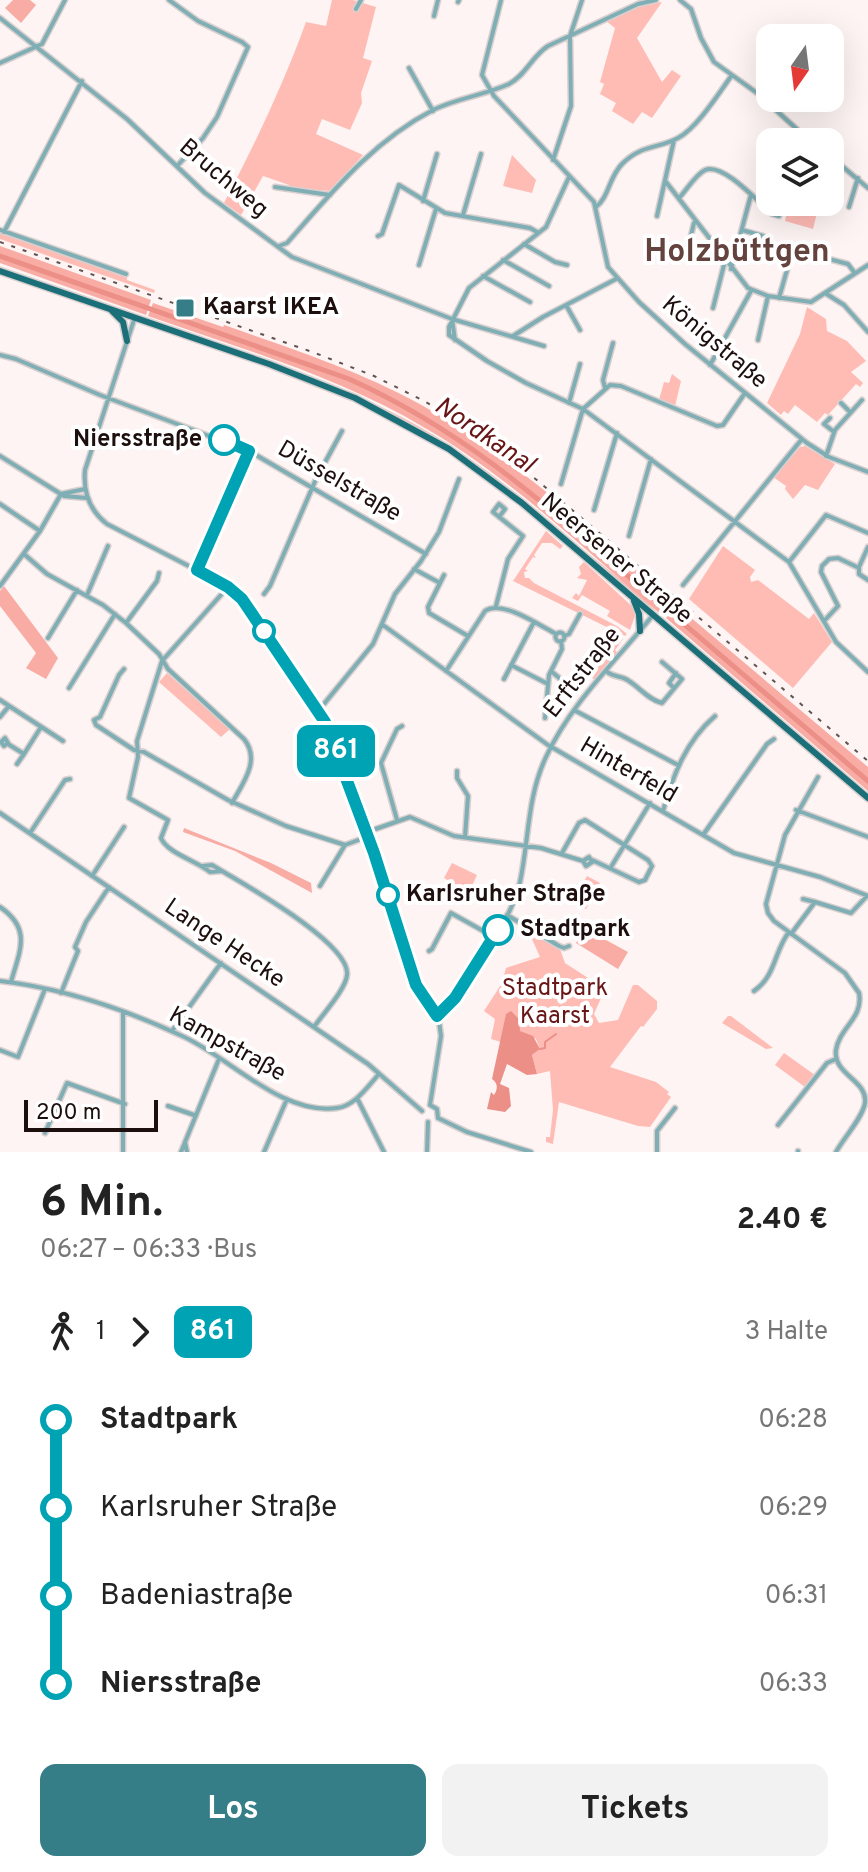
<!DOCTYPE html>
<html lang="de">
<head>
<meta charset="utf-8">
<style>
  :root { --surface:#fff; --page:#f2f2f2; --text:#222; --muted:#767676; --accent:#367e87 }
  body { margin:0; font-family:Overpass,sans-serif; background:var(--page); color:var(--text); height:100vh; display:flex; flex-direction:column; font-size:30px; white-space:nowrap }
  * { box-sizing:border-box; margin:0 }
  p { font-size:26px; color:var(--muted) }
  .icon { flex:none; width:44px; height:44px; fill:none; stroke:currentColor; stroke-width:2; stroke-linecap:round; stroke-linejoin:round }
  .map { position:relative; height:1152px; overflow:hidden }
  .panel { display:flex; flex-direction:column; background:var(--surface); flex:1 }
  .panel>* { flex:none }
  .badge { padding:0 16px; border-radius:12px; font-size:28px; line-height:52px }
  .needle { width:52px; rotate:194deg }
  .buttons { position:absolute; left:756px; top:24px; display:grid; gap:16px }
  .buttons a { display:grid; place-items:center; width:88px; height:88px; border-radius:16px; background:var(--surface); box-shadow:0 8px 32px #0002; font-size:40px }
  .scale { position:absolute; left:24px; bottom:20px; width:134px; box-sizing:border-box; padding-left:8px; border:4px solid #1d0f0d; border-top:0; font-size:22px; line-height:28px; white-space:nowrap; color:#1d0f0d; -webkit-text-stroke:6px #fff; paint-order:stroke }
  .map>.badge { position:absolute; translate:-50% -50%; box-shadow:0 0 0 4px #fff }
  .legs { display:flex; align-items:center; gap:12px; height:88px; padding:0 40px; font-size:26px }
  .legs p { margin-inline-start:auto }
  .overview { display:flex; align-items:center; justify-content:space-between; height:136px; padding:0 40px }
  h1 { font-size:44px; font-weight:700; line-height:60px }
  .button { display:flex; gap:16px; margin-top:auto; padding:16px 40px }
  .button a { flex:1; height:92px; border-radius:16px; background:var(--accent); color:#fff; font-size:32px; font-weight:700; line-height:92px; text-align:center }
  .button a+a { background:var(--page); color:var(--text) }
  ul { padding:0 40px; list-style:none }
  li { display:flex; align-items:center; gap:28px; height:88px; font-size:30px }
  li i { display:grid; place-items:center; width:12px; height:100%; margin:0 10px; background:currentColor }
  li i::after { content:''; width:20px; height:20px; margin:-10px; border:6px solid; border-radius:50%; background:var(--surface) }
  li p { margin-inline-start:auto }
  li:first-child i { background:linear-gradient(#0000 50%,currentColor 0) }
  li:last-child i { background:linear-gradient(currentColor 50%,#0000 0) }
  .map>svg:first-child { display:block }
  .green { fill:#ffbcb5 }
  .forest { fill:#f8aca4 }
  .water { fill:#eb8f87 }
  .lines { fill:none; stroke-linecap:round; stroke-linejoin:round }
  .stream { stroke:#eb8f87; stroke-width:2 }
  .canal { stroke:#eb8f87; stroke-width:5 }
  .minor-casing { stroke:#d9cfce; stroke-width:7 }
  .major-casing { stroke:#d9cfce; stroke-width:9 }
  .minor { stroke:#7fafb5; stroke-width:4 }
  .major { stroke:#1a6f79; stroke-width:6 }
  .rail { stroke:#615553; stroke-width:2; stroke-dasharray:4 8; stroke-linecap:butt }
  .line-1-casing { stroke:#fff; stroke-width:18 }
  .line-1 { stroke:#00a3b4; stroke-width:12 }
  .poi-dot { fill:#367e87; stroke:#fff; stroke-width:3 }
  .stop-1-dot { fill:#fff; stroke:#00a3b4; stroke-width:4 }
  .labels { text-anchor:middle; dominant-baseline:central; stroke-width:8; stroke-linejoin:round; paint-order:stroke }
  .street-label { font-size:24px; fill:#1d0f0d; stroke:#fff }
  .poi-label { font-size:24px; font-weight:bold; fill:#1d0f0d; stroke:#fff; text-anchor:start }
  .stop-label { font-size:24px; font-weight:bold; fill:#1d0f0d; stroke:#fff; text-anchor:start }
  .park-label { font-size:24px; fill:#681617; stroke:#fff }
  .water-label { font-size:26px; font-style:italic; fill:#661415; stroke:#fff }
  .district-label { font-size:32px; font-weight:bold; fill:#64423e; stroke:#fff }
</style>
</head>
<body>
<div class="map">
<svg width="868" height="1152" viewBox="0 0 868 1152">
  <rect width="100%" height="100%" fill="#fdf4f3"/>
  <path class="green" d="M332 0H353L376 7 363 58 372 61 361 93 362 103 350 130 322 119 316 134 363 155 330 191 288 188 289 185 263 176 241 215 224 203C255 144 283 85 306 22L326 26Z
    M662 2 637 38 662 82 672 70 681 76 652 118 642 112 633 124 612 111 616 103 600 94 604 84 600 82 615 28 606 21 637 6Z
    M512 155 536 180 532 193 503 186Z
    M810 204 817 213 813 229 785 221 786 216 803 210Z
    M0 233 127 277V280L155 290 154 293 0 239Z
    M807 307 826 319 827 331 847 341 866 361 851 372 863 383 860 387 856 384 828 415 825 413 817 422 795 405 788 414 784 411 781 415 767 403 800 334Z
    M149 318C240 351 335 379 420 427 478 460 529 503 580 547 606 569 642 593 662 618L502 483 421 429 343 390Z
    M672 374 681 381 675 406 659 400 664 382 669 383Z
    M805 446 835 464 818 490 805 485 793 499 785 489 786 486 773 477 800 447Z
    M546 531 563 546 560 549 552 543H542L534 555 536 558 533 557 525 569 528 571 524 572 525 578H529L534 583 617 626 627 634 625 636 513 581Z
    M723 546 755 570 750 577 751 582 758 580 809 619 814 613 832 642 793 688 689 599Z
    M584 562 635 609 636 613 630 630 607 616 610 611 582 595 578 601 572 598 576 593 579 596 587 580 577 578 581 574 579 567Z
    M604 629 623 639 615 650 618 653 595 680 585 672Z
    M167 673 230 729 221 737 159 682Z
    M452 863 477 875 469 892 444 878Z
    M587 876 600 883 586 909 573 902Z
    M532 933 560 949 565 963 605 989 594 1014 599 1023 618 1020 633 985H638L657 1001V1009L643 1027 641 1026 610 1067 656 1082 669 1092 667 1094 671 1097 650 1127 638 1126 559 1102 553 1144 546 1142V1137H550L553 1110 550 1071 537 1074 532 1055 540 1049 536 1039 522 1033 506 1015 501 1042 491 1039 495 1019 484 1011 502 983 506 968 540 957 531 937Z
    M728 1016H731L773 1048 766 1049 722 1023Z
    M784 1053 815 1075 805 1087 775 1065Z"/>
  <path class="forest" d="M13 0H30L36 5 21 23 5 8Z
    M0 246 151 300 146 315 0 263Z
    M153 303 223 327 224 325C295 350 367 373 432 411 521 464 598 536 677 602L664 617C587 552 513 479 425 428 340 377 242 349 148 316Z
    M4 586 58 658 46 679 26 668 36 653 0 606V591Z
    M677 606 868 767V791L666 618Z
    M184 828 271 863 311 883 312 893 235 851 183 832Z
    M584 928 628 952 618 969 576 943Z"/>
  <path class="water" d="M511 1011 519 1019 520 1031 533 1036 540 1049 532 1055 537 1074 527 1075 507 1064 500 1084 509 1088 511 1106 505 1112 487 1109 491 1092 494 1095C498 1089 498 1083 492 1079L506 1014Z"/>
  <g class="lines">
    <path class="stream" d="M540 1049 545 1048V1042L556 1034"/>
    <path class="canal" d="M0 256 349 379C463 430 543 502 636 583 714 649 791 715 868 781"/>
    <g class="minor-casing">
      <path id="minor" d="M169 0 198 21 242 42 248 47 217 117 203 138 177 166
        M501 0 482 75 494 96 594 202 608 267 639 302 685 344 807 443 829 457 868 472
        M680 0 691 9 701 38 714 62 757 93 811 142
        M458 2 459 0
        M356 9 361 0
        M434 16 438 0
        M0 18 127 119 205 193 292 257 452 319 544 346
        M0 63 42 44 65 0
        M409 68 433 111
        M830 156 868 188
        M553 160 571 106 570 36 582 0
        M569 177 546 227 469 288 449 327V335L487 361 526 383 583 409 789 562 836 642 868 672
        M666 182 748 288 768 296 811 302 868 265
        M275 187 330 195
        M679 198C686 191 695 175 705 170 723 162 759 203 772 214L779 216
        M423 201 437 154
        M596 207C609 197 609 177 622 164 642 144 658 149 678 138 697 128 719 93 732 75
        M849 207 858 178
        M463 215 481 154
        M657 216 674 140
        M0 230 126 274
        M742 230 763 236
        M4 232 82 81
        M378 236 382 234 399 185 445 213 530 228 537 232
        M524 244 555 262 567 265
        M279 246 287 243C331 193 373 141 433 110 457 98 485 95 509 84 526 75 532 56 548 46L638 4 656 0
        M688 248 694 223
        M736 251 759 258
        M810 254 848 264 854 272
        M503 260 549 286
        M419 265 436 209
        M731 269 751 195
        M483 276 530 302
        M825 293 844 305 868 332
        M779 298 789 263
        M566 305 580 330
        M713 308 725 261
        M135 317 85 470C83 492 89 510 107 524L218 581 239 596 325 722 374 853 416 985 439 1021 441 1036 430 1105
        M452 319 455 340
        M513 336 543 317 616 279
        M758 340 768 296
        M0 355 16 359 100 395 249 451 426 554
        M710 365 751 291
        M605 388 603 380 613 343
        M569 403 580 364
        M841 403 850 412
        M830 418 824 424 834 432
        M0 456 64 496 87 498
        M826 456 835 430 862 400
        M561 484 583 409 610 385 621 386 717 426 723 425 745 393
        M61 494 85 489
        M0 504 40 531
        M594 510 617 433
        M629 536 651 459
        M24 554 47 574 103 605 126 623 159 654 168 669 244 739C261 760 243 783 232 803
        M789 562 826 515 868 533
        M859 567 868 547
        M198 569 249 451
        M414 569 440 583
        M444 575 428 607 429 613 468 636
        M683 585 802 439
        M0 586 40 531 61 494
        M228 587 162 661 137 741 138 757 129 798 168 820 161 838C167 853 197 861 210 872L222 871C247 886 351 944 347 975 346 989 322 1015 314 1027
        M264 594 270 586 316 479 342 431
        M87 595 108 546
        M496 606 508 559 523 536 493 512 499 504 505 509 499 517
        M824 621 838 606 821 572 822 566 829 559 838 558 859 568V574L868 580
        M126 623 157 581 159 573
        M383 625 548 745 734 853 820 877 868 896
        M555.5 637a4.5 4.5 0 1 1 9 0a4.5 4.5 0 1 1-9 0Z
        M564 636 569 634 580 614
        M48 638 77 590
        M511 665 548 684
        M124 669 119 675 100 717 94 720 96 725 134 750 144 752 228 800 286 826 345 845 369 836
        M446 671 485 611C501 599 539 625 556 634
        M551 671 571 688
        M606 671C614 678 621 675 629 681 640 688 649 700 662 703L682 679 662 662
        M504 679 534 622
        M69 688 115 614
        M674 688 669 683 676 673
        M0 700 63 741
        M319 710 373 644 395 594 421 561 439 532 459 479
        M574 710 678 765
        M0 717 9 706
        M545 718 549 675 562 649 561 641
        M5 738 8 743 4 746 1 742Z
        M8 744 24 754 41 727
        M17 764 24 754
        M457 771V778L468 796 465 837
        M818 777 785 835 766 904 768 913 774 921 845 973 859 993C864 1018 839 1028 836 1050 833 1075 868 1080 865 1103 863 1117 843 1139 836 1152
        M796 810 868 837
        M663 811C673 775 686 741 715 716
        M0 813 368 1064 422 1111
        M397 820 381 763 397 729 402 726
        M367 832 410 817 454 836 541 848 583 861 586 866 592 862 589 857 583 861
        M30 833 65 780 70 779
        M703 835 767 744 774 739
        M562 853 579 823 585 820 648 860 652 866 645 880 639 882 592 860
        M203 866 212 865 222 871
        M611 867 650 803
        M92 876 124 827
        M320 886 345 845
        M803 899 815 902
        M0 907C32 929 20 950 11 982
        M507 915 559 946 564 948 569 946
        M791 934 815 902 851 913 867 896
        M429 951 432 949 451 913 494 937
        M0 981C61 988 124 1009 180 1035 229 1056 281 1116 337 1108 355 1106 368 1086 379 1074
        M754 991C776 976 774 951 789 932
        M61 993 78 951 75 947 86 922 109 887
        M437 1016C464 996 513 915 520 882 529 840 527 797 546 757 571 703 616 661 653 615
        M172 1031 221 963
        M0 1050 18 1057 45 989
        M357 1098 384 1152
        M430 1105 437 1109 438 1118
        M168 1106 194 1115
        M438 1118 467 1132 531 1152
        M778 1125 827 1063 836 1059
        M45 1133 67 1083 125 1104
        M185 1142 187 1152
        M123 1152V1013
        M181 1152 219 1059
        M264 1152 287 1099
        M427 1152 428 1122
        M657 1152V1131L675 1108
        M798 1152V1151"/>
    </g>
    <g class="major-casing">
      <path id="major" d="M0 271 269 364 355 398 449 449 522 503 868 798
        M112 311 123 322 127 341
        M634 601 639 614 640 631"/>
    </g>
    <use href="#minor" class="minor"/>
    <use href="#major" class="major"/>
    <path class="rail" d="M0 242 315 353 374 376 424 401 473 430 538 481 868 761"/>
  </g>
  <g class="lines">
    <g class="line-1-casing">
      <path id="line-1" d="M224 440 249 451 197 570 228 587 242 599 325 722 374 853 416 985 437 1016 455 998 498 930"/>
    </g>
    <use href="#line-1" class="line-1"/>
  </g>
  <rect class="poi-dot" x="175" y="298" width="20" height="20" rx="4"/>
  <g class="stop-1-dot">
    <circle cx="224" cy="440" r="14"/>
    <circle cx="264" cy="631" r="10"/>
    <circle cx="388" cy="895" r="10"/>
    <circle cx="498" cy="930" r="14"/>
  </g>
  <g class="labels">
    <g class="street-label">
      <text transform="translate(223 179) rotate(40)">Bruchweg</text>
      <text transform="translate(714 343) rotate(40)">Königstraße</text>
      <text transform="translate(339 482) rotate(30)">Düsselstraße</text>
      <text transform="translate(616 559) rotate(40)">Neersener Straße</text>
      <text transform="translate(583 673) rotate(-52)">Erftstraße</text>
      <text transform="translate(628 771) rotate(30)">Hinterfeld</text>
      <text transform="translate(224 944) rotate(34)">Lange Hecke</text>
      <text transform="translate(227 1045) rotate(29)">Kampstraße</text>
    </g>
    <g class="poi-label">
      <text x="203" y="308">Kaarst IKEA</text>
    </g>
    <g class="stop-label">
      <text x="202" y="440" text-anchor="end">Niersstraße</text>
      <text x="406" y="895">Karlsruher Straße</text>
      <text x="520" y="930">Stadtpark</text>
    </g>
    <g class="park-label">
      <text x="555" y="989">Stadtpark<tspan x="555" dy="28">Kaarst</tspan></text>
    </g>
    <g class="water-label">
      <text transform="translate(484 436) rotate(34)">Nordkanal</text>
    </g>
    <g class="district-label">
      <text x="737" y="253">Holzbüttgen</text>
    </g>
  </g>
</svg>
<div class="buttons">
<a><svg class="needle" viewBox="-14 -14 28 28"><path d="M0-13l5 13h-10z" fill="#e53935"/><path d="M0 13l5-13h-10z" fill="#767676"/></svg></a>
<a><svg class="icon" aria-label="layers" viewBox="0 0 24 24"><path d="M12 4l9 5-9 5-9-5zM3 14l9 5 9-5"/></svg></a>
</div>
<div class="scale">200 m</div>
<b class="badge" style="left:336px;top:751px;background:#00a3b4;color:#fff">861</b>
</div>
<section class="panel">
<div class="overview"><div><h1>6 Min.</h1><p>06:27 – 06:33 · Bus</p></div><b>2.40 €</b></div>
<div class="legs"><svg class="icon" aria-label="walk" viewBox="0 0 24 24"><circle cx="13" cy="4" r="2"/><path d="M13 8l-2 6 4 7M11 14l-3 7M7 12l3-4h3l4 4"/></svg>1<svg class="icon" aria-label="forward" viewBox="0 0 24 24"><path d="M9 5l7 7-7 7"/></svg><b class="badge" style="background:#00a3b4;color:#fff">861</b><p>3 Halte</p></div>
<ul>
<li><i style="color:#00a3b4"></i><b>Stadtpark</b><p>06:28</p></li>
<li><i style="color:#00a3b4"></i><span>Karlsruher Straße</span><p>06:29</p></li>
<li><i style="color:#00a3b4"></i><span>Badeniastraße</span><p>06:31</p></li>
<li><i style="color:#00a3b4"></i><b>Niersstraße</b><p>06:33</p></li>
</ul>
<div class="button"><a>Los</a><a>Tickets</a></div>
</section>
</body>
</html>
